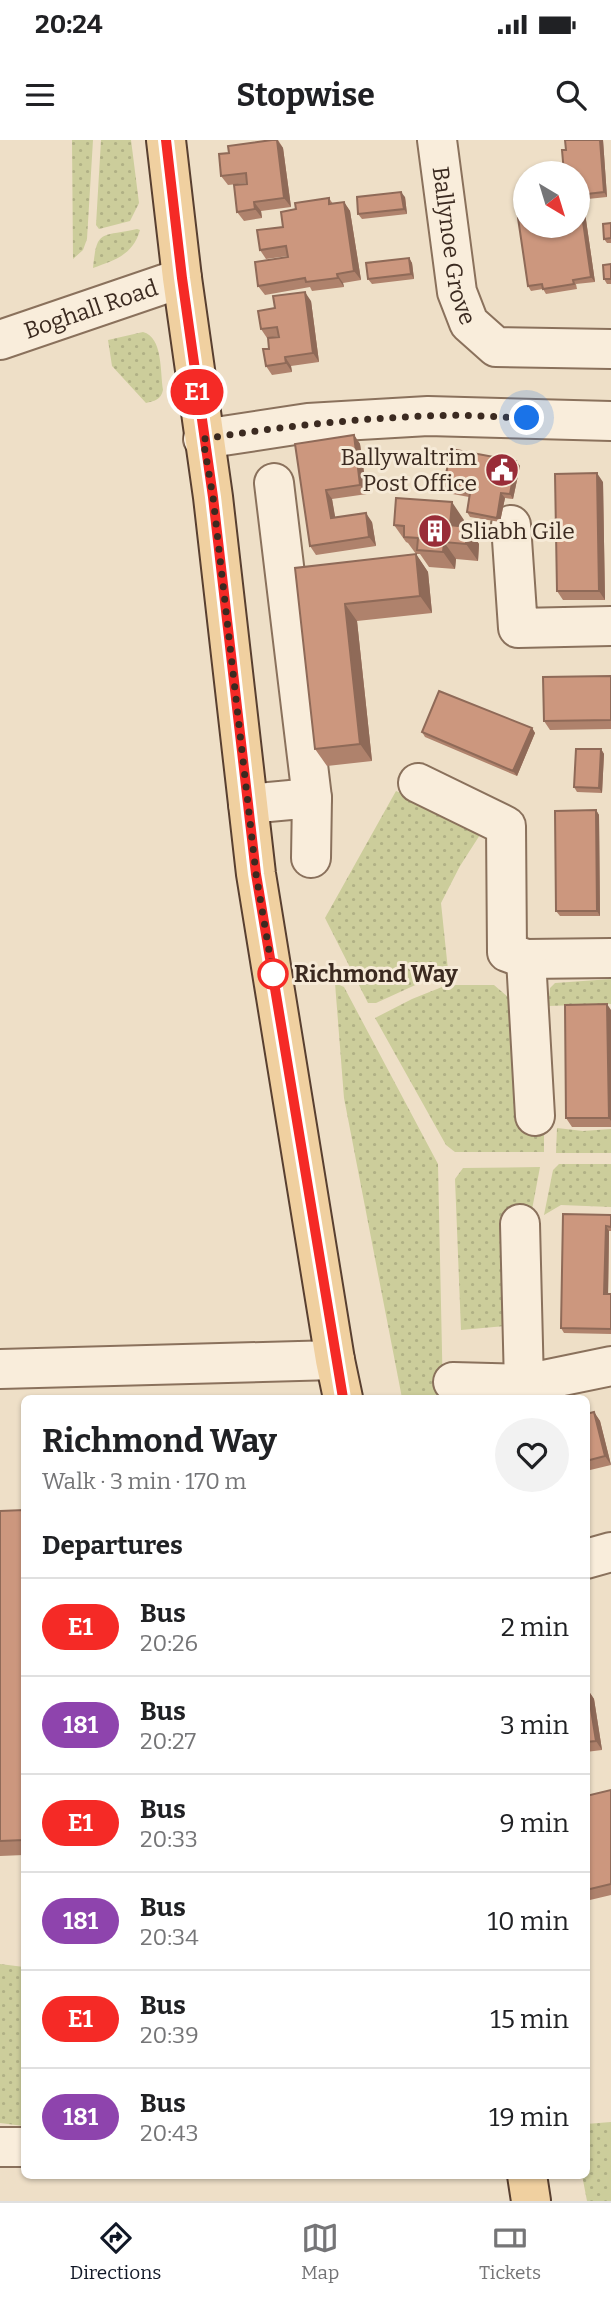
<!DOCTYPE html>
<html lang="en">
<head>
<meta charset="utf-8">
<style>
  :root { --surface:#fff; --page:#f2f2f2; --text:#202124; --muted:#757577; --line:#e0e0e0; --accent:#111827 }
  body { margin:0; font-family:Bitter,serif; background:var(--page); color:var(--text); height:100vh; display:flex; flex-direction:column; font-size:26px; white-space:nowrap }
  * { box-sizing:border-box; margin:0 }
  p { font-size:23px; color:var(--muted) }
  .icon { flex:none; width:38px; height:38px; fill:none; stroke:currentColor; stroke-width:2; stroke-linecap:round; stroke-linejoin:round }
  .map { position:relative; flex:1; overflow:hidden }
  .sheet { position:absolute; left:21px; top:1255px; width:569px; height:784px; display:flex; flex-direction:column; background:var(--surface); border-radius:10px; box-shadow:0 2px 5px #0004 }
  .sheet>* { flex:none }
  .badge { padding:0 14px; border-radius:23px; font-size:24px; line-height:46px }
  .needle { width:46px; rotate:142deg }
  .controls { position:absolute; left:513px; top:21px; display:grid; gap:14px }
  .controls a { display:grid; place-items:center; width:77px; height:77px; border-radius:50%; background:var(--surface); box-shadow:0 2px 5px #0004; font-size:35px }
  .you { position:absolute; width:35px; height:35px; margin:-18px; border:5px solid #fff; border-radius:50%; background:#1a73e8; box-shadow:0 0 0 10px #1a73e833 }
  .map>.badge { position:absolute; translate:-50% -50%; box-shadow:0 0 0 4px #fff }
  h2 { padding:0 21px; font-size:26px; line-height:63px }
  .round { display:grid; place-items:center; flex:none; width:74px; height:74px; border-radius:37px; background:var(--page) }
  .overview { display:flex; align-items:center; justify-content:space-between; height:119px; padding:0 21px }
  h1 { font-size:33px; font-weight:700; line-height:52px }
  ul { padding:0; list-style:none }
  li { display:flex; align-items:center; gap:21px; height:98px; padding:0 21px; border-top:2px solid var(--line) }
  li div { flex:1 }
  li b { display:block; font-size:26px }
  li em { font-style:normal }
  li .badge { min-width:77px; font-weight:700; text-align:center }
  .status { display:flex; justify-content:space-between; align-items:center; height:49px; padding:0 35px; background:var(--surface); direction:ltr }
  .status svg { height:19px; fill:currentColor }
  header { display:flex; justify-content:space-between; align-items:center; height:91px; padding:0 21px; background:var(--surface); font-size:32px; font-weight:700 }
  .tab-bar { display:flex; justify-content:space-around; align-items:center; height:98px; border-top:2px solid var(--line); background:var(--surface); font-size:19px; color:var(--muted) }
  .tab-bar a { display:grid; justify-items:center; gap:4px }
  .tab-bar .selected { color:var(--accent) }
  .map>svg:first-child { display:block }
  .green { fill:url(#green-dots) }
  .lines { fill:none; stroke-linecap:round; stroke-linejoin:round }
  .minor-casing { stroke:#8a715c; stroke-width:42 }
  .major-casing { stroke:#583f30; stroke-width:42 }
  .minor { stroke:#f9eddb; stroke-width:38 }
  .major { stroke:#f0d0a0; stroke-width:38 }
  .wall { fill:#af826c }
  .shaded-wall { fill:#8f6a58 }
  .building { fill:#cc977e; stroke:#8f6a58; stroke-width:2 }
  .line-casing { stroke:#fff; stroke-width:16 }
  .line { stroke:#f52a26; stroke-width:10 }
  .walk { stroke:#3b2a20; stroke-width:7; stroke-dasharray:0 12.6 }
  .stop-dot { fill:#fff; stroke:#f52a26; stroke-width:3.5 }
  .labels { text-anchor:middle; dominant-baseline:central; stroke-width:6; stroke-linejoin:round; paint-order:stroke }
  .street-label { font-size:23px; fill:#3b2a20; stroke:#f6ead7 }
  .poi-label { font-size:23px; fill:#3b2a20; stroke:#f6ead7; text-anchor:end }
  .stop-label { font-size:23px; font-weight:bold; fill:#3b2a20; stroke:#f6ead7; text-anchor:start }
</style>
</head>
<body>
<div class="status"><b>20:24</b><svg viewBox="0 0 49 12"><path d="M0 12V9h3v3zM5 12V6h3v6zM10 12V3h3v9zM15 12V0h3v12zM26 1h20v11H26zM47 4h2v5h-2z"/></svg></div>
<header><svg class="icon" aria-label="menu" viewBox="0 0 24 24"><path d="M4 6h16M4 12h16M4 18h16"/></svg>Stopwise<svg class="icon" aria-label="search" viewBox="0 0 24 24"><circle cx="10" cy="10" r="6"/><path d="M15 15l6 6"/></svg></header>
<div class="map">
<svg width="611" height="2061" viewBox="0 0 611 2061">
  <defs>
    <pattern id="green-dots" width="8" height="8" patternUnits="userSpaceOnUse" patternTransform="scale(1.75)"><rect width="8" height="8" fill="#cccd9b"/><path d="M2 2h.1M6 6h.1" fill="none" stroke="#b0b085" stroke-width="1.8" stroke-linecap="round"/></pattern>
  </defs>
  <rect width="100%" height="100%" fill="#eedfc7"/>
  <path class="green" d="M72 0H93L87 99 83 110 73 119Z
    M101 0H131L139 63 130 81 99 89 96 85Z
    M137 89 140 90C133 115 115 120 93 128 97 89 100 97 137 89Z
    M143 192C163 197 160 232 163 250 161 260 154 261 146 263L112 226 108 200Z
    M396 651 485 687 460 726 441 763 448 830 376 863H368L325 778Z
    M611 839V864L548 866 550 848 555 843Z
    M335 843 344 847 438 1024 443 1258H402L344 958Z
    M447 845H494L508 857 509 870 517 871 544 985V1012H455L446 1005 375 878 412 859Z
    M557 988 583 991 611 989V1013H556Z
    M559 1024H611V1067L561 1065 544 1075 553 1030Z
    M540 1027 531 1075 505 1186 461 1190 455 1039 463 1028Z
    M0 1824 24 1827V1986L0 1983Z
    M611 1982V2061H587L582 2035H586V1984Z"/>
  <g class="lines">
    <g class="minor-casing">
      <g id="minor">
        <path id="s1" d="M437 0 457 152 469 183 496 207 611 209"/>
        <path id="s2" d="M0 200 182 138"/>
        <path d="M203 299 308 283 428 276 611 281"/>
        <path d="M274 343 312 658"/>
        <path d="M511 385 518 488 611 486"/>
        <path d="M418 643 506 686 507 812 526 819 611 818"/>
        <path d="M248 664 312 658 311 718"/>
        <path d="M526 819 535 976"/>
        <path d="M520 1084 524 1244 611 1226"/>
        <path d="M0 1229 335 1220"/>
        <path d="M453 1242 524 1244"/>
        <path d="M586 1419 611 1412"/>
        <path d="M0 2007H24"/>
      </g>
    </g>
    <g class="major-casing">
      <path id="major" d="M166 0 182 138 213 357 256 734 335 1220 343 1258
        M527 2035 531 2061"/>
    </g>
    <use href="#minor" class="minor"/>
    <use href="#major" class="major"/>
  </g>
  <path class="wall" d="M278 0 283 8 291 67 261 71 262 78 244 81 237 72 247 43 228 45 221 36 229 13Z
    M565 0H603L607 57 578 60V33L566 10Z
    M405 57 407 74 362 79 358 74Z
    M329 58 333 64 344 62 350 71 361 140 343 143 344 147 312 151 310 147 265 155 258 146 288 116 266 119 260 110 283 87 296 69Z
    M585 73 595 142 576 144 577 149 546 154 543 149 531 151 528 146Z
    M611 83V103H607L604 99Z
    M409 118 412 123 414 139 372 144 368 139Z
    M611 124V144H607L604 139Z
    M311 161 319 222 291 226 292 232 272 235 266 226 269 209 279 196 267 198 261 189 275 168Z
    M354 295 360 304 367 354 332 359 335 378 372 382 376 406 316 415 310 406 295 304Z
    M516 321 520 326 513 359 505 358 500 382 470 377 467 372 469 357 447 353 443 349Z
    M603 342 605 460H563L557 451Z
    M464 380 463 387H467L479 404 478 421 456 419 455 429 429 427 420 414H416L408 403 406 402 394 385Z
    M416 414 428 432 432 473 357 481 372 621 327 626 315 609 295 428Z
    M611 536V589L550 590 544 581Z
    M532 588 535 593 517 636 425 597 422 592Z
    M601 609 604 614 602 653 577 652 574 647Z
    M596 670 599 675 600 776H560L556 771Z
    M611 870V987H572L566 978Z
    M611 1075V1091H609L608 1154H611V1194L564 1193 561 1188Z
    M594 1272 600 1281 611 1325 586 1331V1274Z
    M24 1370V1715L0 1716V1371Z
    M586 1550H588L594 1559 602 1610 586 1612Z
    M611 1650V1755L590 1760 586 1755V1656Z"/>
  <path class="shaded-wall" d="M277 0 283 8 291 67 284 58Z
    M600 0H603L607 57 604 52Z
    M401 52 405 57 407 74 404 69Z
    M254 62 261 71 262 78 255 69Z
    M344 62 350 71 361 140 354 131Z
    M581 68 585 73 595 142 591 137Z
    M409 118 412 123 414 139 411 134Z
    M337 134 343 143 344 147 338 138Z
    M305 152 311 161 319 222 313 213Z
    M285 217 291 226 292 232 286 223Z
    M354 295 360 304 367 354 360 345Z
    M516 321 520 326 513 359 510 354Z
    M597 333 603 342 605 460 599 451Z
    M326 350 332 359 337 387 331 378Z
    M501 353 505 358 500 382 497 378Z
    M452 362 464 380 462 403 450 385Z
    M366 373 372 382 376 406 369 397Z
    M467 387 479 404 478 421 466 404Z
    M444 402 456 419 455 429 443 412Z
    M416 414 428 432 432 473 420 456Z
    M345 464 357 481 372 621 360 604Z
    M532 588 535 593 517 636 513 631Z
    M601 609 604 614 602 653 599 648Z
    M596 670 599 675 600 776 597 771Z
    M607 864 611 870V981L609 978Z
    M606 1086 609 1091 608 1159 604 1154Z
    M594 1272 600 1281 611 1325 605 1316Z
    M588 1550 594 1559 602 1610 596 1601Z"/>
  <path class="building" d="M272 0H277L284 58 254 62 255 69 237 72 234 45 247 44 246 33 221 36 219 14 229 13 228 6Z
    M565 0H600L604 52 578 55V33H564L562 10H566Z
    M401 52 404 69 358 74 357 57Z
    M329 58V64L344 62 354 131 337 134 338 138 306 142 305 138 258 146 255 122 288 117 286 106 260 110 257 90 283 87 281 72 296 69 295 63Z
    M581 68 591 137 573 140 574 144 543 149 542 144 528 146 518 78 525 77V86H578V69Z
    M611 83V98L604 99 603 84Z
    M409 118 411 134 368 139 366 123Z
    M611 124V139H604L603 125Z
    M305 152 313 213 285 217 286 223 266 226 263 209H269L268 198 279 197 277 187 261 189 258 171 275 168 273 156Z
    M354 295 360 345 326 350 331 378 366 373 369 397 310 406 295 304Z
    M451 309 516 321 510 354 501 353 497 378 467 372 470 353 443 349Z
    M597 333 599 451H557L555 334Z
    M396 358 452 362 450 385 467 387 466 404 444 402 443 412 417 410 418 398 404 397V386L394 385Z
    M416 414 420 456 345 464 360 604 315 609 295 428Z
    M611 536V580L544 581 543 537Z
    M439 551 532 588 513 631 422 592Z
    M576 609H601L599 648 574 647Z
    M596 670 597 771H556L555 671Z
    M607 864 609 978H566L565 865Z
    M563 1074 611 1075V1087L606 1086 604 1154H611V1189L561 1188Z
    M594 1272 605 1316 586 1321V1274Z
    M24 1370V1700L0 1701V1371Z
    M586 1550H588L596 1601 586 1602Z
    M611 1650V1744L586 1750V1656Z"/>
  <g class="lines">
    <g class="line-casing">
      <path id="line" d="M166 0 182 138 213 357 256 734 343 1258"/>
    </g>
    <use href="#line" class="line"/>
    <path class="walk" d="M273 834 256 734 213 357 203 299C277 287 351 279 426 276 460 274 494 277 527 278"/>
  </g>
  <defs>
    <g id="civic-disc" transform="scale(1.75)"><circle r="9.5" fill="#992d38" stroke="#f6ead7"/><path d="M-.6-6.5H3V-4.5H.6V-3L4-1V1h2V6H-6V1h2V-1L-.6-3ZM-1.2 2.5V6h2.4V2.5Z" fill="#fff"/></g>
    <g id="building-disc" transform="scale(1.75)"><circle r="9.5" fill="#992d38" stroke="#f6ead7"/><path d="M-4-6H4V6H1V3H-1V6H-4ZM-2.5-4.3h1.7v1.8h-1.7ZM.8-4.3h1.7v1.8H.8ZM-2.5-1h1.7V.8h-1.7ZM.8-1h1.7V.8H.8Z" fill="#fff"/></g>
  </defs>
  <g fill-rule="evenodd">
    <use href="#civic-disc" x="502" y="330"/>
    <use href="#building-disc" x="435" y="391"/>
  </g>
  <circle class="stop-dot" cx="273" cy="834" r="14"/>
  <g class="labels">
    <g class="street-label">
      <text stroke="none"><textPath href="#s1" startOffset="107">Ballynoe Grove</textPath></text>
      <text stroke="none"><textPath href="#s2" startOffset="96">Boghall Road</textPath></text>
    </g>
    <g class="poi-label">
      <text x="477" y="317">Ballywaltrim<tspan x="477" dy="26">Post Office</tspan></text>
      <text x="460" y="391" text-anchor="start">Sliabh Gile</text>
    </g>
    <g class="stop-label">
      <text x="294" y="834">Richmond Way</text>
    </g>
  </g>
</svg>
<div class="controls">
<a><svg class="needle" viewBox="-14 -14 28 28"><path d="M0-13l5 13h-10z" fill="#e53935"/><path d="M0 13l5-13h-10z" fill="#757577"/></svg></a>
</div>
<div class="you" style="left:527px;top:278px"></div>
<b class="badge" style="left:197px;top:252px;background:#f52a26;color:#fff">E1</b>
<section class="sheet">
<div class="overview"><div><h1>Richmond Way</h1><p>Walk · 3 min · 170 m</p></div><a class="round"><svg class="icon" aria-label="heart" viewBox="0 0 24 24"><path d="M12 20l-8-8c-3-5 5-10 8-4 3-6 11-1 8 4z"/></svg></a></div>
<h2>Departures</h2>
<ul>
<li><span class="badge" style="background:#f52a26;color:#fff">E1</span><div><b>Bus</b><p>20:26</p></div><em>2 min</em></li>
<li><span class="badge" style="background:#8e44ad;color:#fff">181</span><div><b>Bus</b><p>20:27</p></div><em>3 min</em></li>
<li><span class="badge" style="background:#f52a26;color:#fff">E1</span><div><b>Bus</b><p>20:33</p></div><em>9 min</em></li>
<li><span class="badge" style="background:#8e44ad;color:#fff">181</span><div><b>Bus</b><p>20:34</p></div><em>10 min</em></li>
<li><span class="badge" style="background:#f52a26;color:#fff">E1</span><div><b>Bus</b><p>20:39</p></div><em>15 min</em></li>
<li><span class="badge" style="background:#8e44ad;color:#fff">181</span><div><b>Bus</b><p>20:43</p></div><em>19 min</em></li>
</ul>
</section>
</div>
<nav class="tab-bar">
<a class="selected"><svg class="icon" aria-label="directions" viewBox="0 0 24 24"><path d="M12 3l9 9-9 9-9-9zM9 14v-3h6M13 9l2 2-2 2"/></svg>Directions</a>
<a><svg class="icon" aria-label="map" viewBox="0 0 24 24"><path d="M3 6l6-2 6 2 6-2v14l-6 2-6-2-6 2zM9 4v14M15 6v14"/></svg>Map</a>
<a><svg class="icon" aria-label="tickets" viewBox="0 0 24 24"><path d="M3 7h18v10H3zM15 7v10"/></svg>Tickets</a>
</nav>
</body>
</html>
